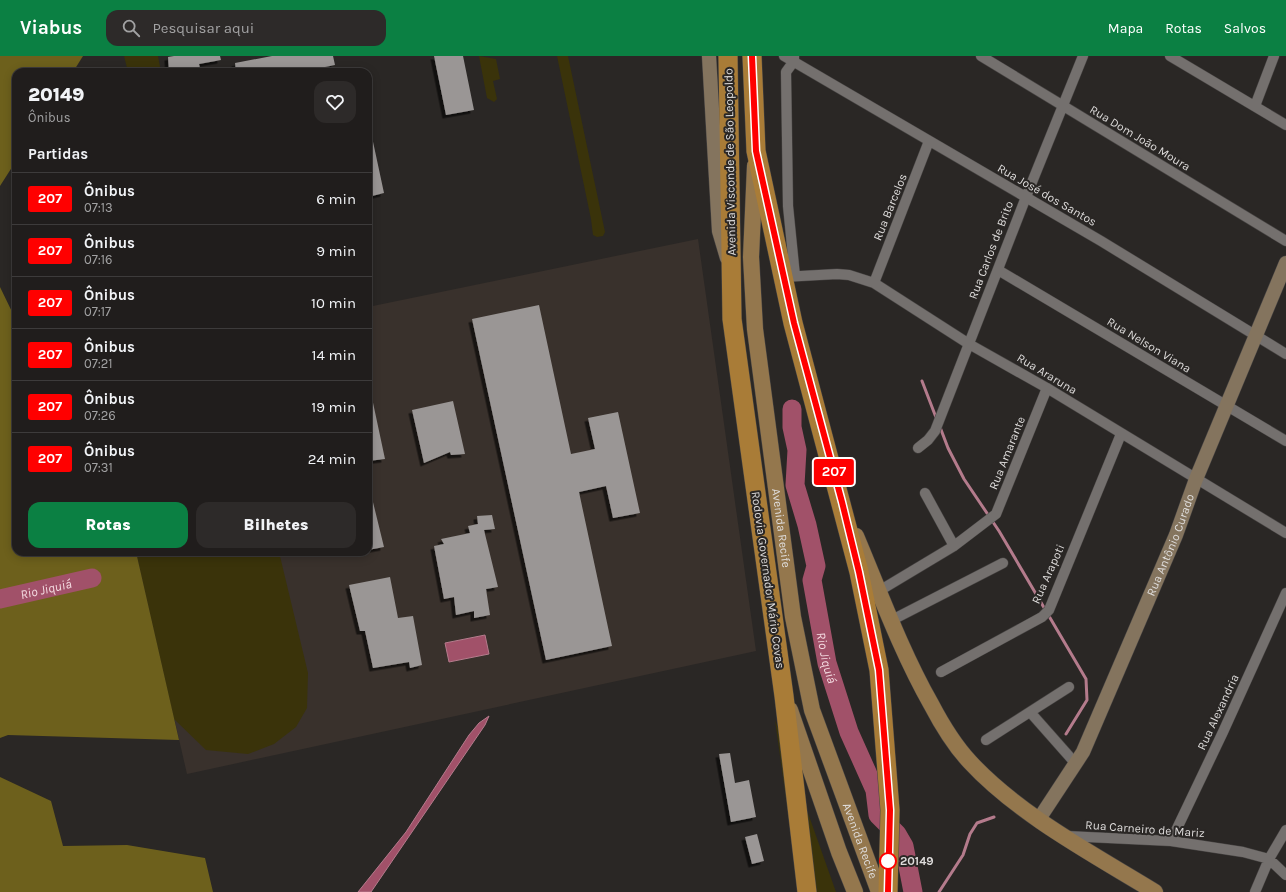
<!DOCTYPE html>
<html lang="pt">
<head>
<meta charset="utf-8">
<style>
  :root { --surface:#201d1c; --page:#2d2a29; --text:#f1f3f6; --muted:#a2a2a3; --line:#3d3b3b; --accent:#0b8043 }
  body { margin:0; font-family:Karla,sans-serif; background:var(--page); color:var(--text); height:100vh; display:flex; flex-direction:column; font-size:15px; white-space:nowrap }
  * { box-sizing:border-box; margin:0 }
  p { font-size:13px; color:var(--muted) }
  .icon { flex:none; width:22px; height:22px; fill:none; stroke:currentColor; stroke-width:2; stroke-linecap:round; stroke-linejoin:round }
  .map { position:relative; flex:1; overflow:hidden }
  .side { position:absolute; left:12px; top:12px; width:360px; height:488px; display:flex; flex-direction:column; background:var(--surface); border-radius:12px; box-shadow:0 2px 10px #0003,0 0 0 1px var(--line) }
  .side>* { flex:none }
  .badge { padding:0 8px; border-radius:3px; font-size:14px; line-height:26px }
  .map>.badge { position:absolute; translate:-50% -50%; box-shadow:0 0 0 2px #fff }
  h2 { padding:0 16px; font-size:15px; line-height:36px }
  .round { display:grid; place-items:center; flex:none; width:42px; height:42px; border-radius:12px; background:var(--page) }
  .summary { display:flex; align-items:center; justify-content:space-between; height:68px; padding:0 16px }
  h1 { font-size:19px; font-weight:800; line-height:30px }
  .button { display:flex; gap:8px; margin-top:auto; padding:8px 16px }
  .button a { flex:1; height:46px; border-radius:12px; background:var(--accent); color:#fff; font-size:16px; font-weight:800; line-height:46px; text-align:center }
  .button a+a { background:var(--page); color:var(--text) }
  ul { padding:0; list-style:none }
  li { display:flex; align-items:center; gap:12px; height:52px; padding:0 16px; border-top:1px solid var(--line) }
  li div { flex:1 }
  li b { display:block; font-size:15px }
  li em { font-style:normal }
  li .badge { min-width:44px; font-weight:700; text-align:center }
  header { display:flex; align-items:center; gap:24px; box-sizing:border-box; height:56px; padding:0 20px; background:var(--accent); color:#fff }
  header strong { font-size:19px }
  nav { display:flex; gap:22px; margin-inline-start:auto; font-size:14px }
  .search { width:280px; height:36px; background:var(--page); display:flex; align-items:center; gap:10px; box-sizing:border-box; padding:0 14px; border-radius:12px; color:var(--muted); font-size:15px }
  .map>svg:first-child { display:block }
  .built { fill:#39312c }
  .green { fill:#3a330a }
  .forest { fill:#6d601c }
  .water { fill:#a15169; stroke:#b47b8c }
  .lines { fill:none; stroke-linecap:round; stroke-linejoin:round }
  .stream { stroke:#b47b8c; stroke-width:3 }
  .river { stroke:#a15169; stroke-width:19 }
  .building { fill:#9a9695; filter:url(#shadow) }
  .street-casing { stroke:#484544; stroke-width:11 }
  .secondary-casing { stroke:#484544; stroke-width:15 }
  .primary-casing { stroke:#484544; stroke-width:17 }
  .highway-casing { stroke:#484544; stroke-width:20 }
  .street { stroke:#74706e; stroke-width:10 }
  .secondary { stroke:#84745e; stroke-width:14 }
  .primary { stroke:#94774d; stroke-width:16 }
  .highway { stroke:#a97c37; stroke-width:19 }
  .line-casing { stroke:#fff; stroke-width:9 }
  .line { stroke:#f00; stroke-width:6 }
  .stop-dot { fill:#fff; stroke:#f00; stroke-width:2 }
  .labels { text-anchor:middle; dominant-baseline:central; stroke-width:4; stroke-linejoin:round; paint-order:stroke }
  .street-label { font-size:12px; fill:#dfdddc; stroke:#2a2725 }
  .stop-label { font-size:12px; font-weight:bold; fill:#dfdddc; stroke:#2a2725; text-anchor:start }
  .water-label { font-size:13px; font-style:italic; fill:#f4dbe1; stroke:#2a2725 }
</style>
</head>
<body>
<header>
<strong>Viabus</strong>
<div class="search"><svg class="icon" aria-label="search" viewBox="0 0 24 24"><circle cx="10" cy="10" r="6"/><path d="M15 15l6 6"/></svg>Pesquisar aqui</div>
<nav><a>Mapa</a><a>Rotas</a><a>Salvos</a></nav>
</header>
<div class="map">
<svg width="1286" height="836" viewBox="0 0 1286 836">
  <defs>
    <filter id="shadow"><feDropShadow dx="-3.5" dy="3.5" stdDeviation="0" flood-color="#0009"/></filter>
  </defs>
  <rect width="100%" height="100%" fill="#2a2725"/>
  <path class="built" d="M698 183 756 595 187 718 136 496H368V251Z"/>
  <path class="green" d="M124 0H158L161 16H128Z
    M479 0 496 3 500 23 493 25 497 43 494 46 487 42Z
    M557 0H568L605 176 603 180 597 181 593 179 591 163Z
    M136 496H279L308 617 307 652 296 671 274 688 248 698 206 694 174 663Z
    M775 664 836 836H799Z"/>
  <path class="forest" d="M0 0H83L73 16H16V105L0 130Z
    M0 231 16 264V496H136L179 684 8 679 0 682Z
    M0 721 51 745 63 790 127 789 205 802 213 836H0Z"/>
  <path class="water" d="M485 579 489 598 449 606 445 587Z
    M489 660 485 669 371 836H358L406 776 469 679 479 667Z"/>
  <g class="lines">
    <path class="stream" d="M922 325 937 364
      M940 371 948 392 964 423 999 475 1086 623 1087 644 1066 678
      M939 836 963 799 970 778 977 767 994 761"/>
    <g class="river">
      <path id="s1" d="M792 353V371L797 394 795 429 807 469 816 510 812 524 827 607 849 676 875 734 878 759 897 778 904 790 913 836"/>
      <path id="s2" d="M0 543 92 522"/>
    </g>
  </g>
  <path class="building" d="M174 0H220L221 4 199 8 200 12 169 16 168 1Z
    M272 0H333L335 9 300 16H236L235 7Z
    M434 0H463L474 54 446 59Z
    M368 81H372L384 137 368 141Z
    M539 249 571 398 595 393 588 362 618 356 640 457 613 462 606 430 579 436 612 590 546 604 472 263Z
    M372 342 385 403 368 405V343Z
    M453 345 465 398 451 399 450 396 424 407 412 354Z
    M368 438H371L384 491 368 494Z
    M492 459 495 473 484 474 498 531 486 533 490 559 474 562V555L456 559 454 541 444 543 434 490 444 488 441 483 470 477 468 470 478 468 477 460Z
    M390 521 398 562 413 560 422 609 410 612 409 606 373 612 365 575H360L349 529Z
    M730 697 735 727 749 724 756 761 731 766 719 698Z
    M757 778 764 805 752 808 745 781Z"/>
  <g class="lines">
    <g class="street-casing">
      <path id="street" d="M784 0 1101 185 1286 298
        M794 0V5L786 16 788 150 795 220
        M981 0 1286 185
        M1170 0 1286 69
        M1255 50 1274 0
        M998 214 1286 385
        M783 221 837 218 849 219 874 227 969 288 1047 332 1286 477
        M874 227 929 85
        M918 392 928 384 935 375 1026 141 1083 0
        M925 437 954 490
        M879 535 954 490 996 458 1047 332
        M892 564 1003 507
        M941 616 1042 561 1049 554 1121 378
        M1030 656 1076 708
        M986 684 1069 631
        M1066 780 1171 785 1243 796 1269 803 1286 819
        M1171 785 1223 676 1286 537
        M1255 836 1269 803 1286 774"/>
    </g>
    <g class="secondary-casing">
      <g id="secondary">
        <path d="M709 0 719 175 727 202"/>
        <path id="s3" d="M1039 763 1083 696 1176 479 1196 423 1286 207"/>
      </g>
    </g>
    <g class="primary-casing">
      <g id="primary">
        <path id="s4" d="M755 110 751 201 755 273 793 561 812 654 879 836"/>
        <path d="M856 480C880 537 901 595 931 648 942 669 954 689 970 706 1019 759 1093 798 1155 836"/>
        <path d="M790 654 839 796 855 836"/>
      </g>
    </g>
    <g class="highway-casing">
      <path id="highway" d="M728 0 732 263 784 640 807 836
        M752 0 756 95 793 267 859 516 879 614 890 754 888 836"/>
    </g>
    <use href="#street" class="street"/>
    <use href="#secondary" class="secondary"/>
    <use href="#primary" class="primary"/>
    <use href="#highway" class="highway"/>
  </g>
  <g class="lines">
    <g class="line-casing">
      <path id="line" d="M752 0 756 95 794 267 842 446 859 516 879 614 890 754 888 836"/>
    </g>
    <use href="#line" class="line"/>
  </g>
  <circle class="stop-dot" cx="888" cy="805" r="8"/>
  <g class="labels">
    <g class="street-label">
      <text transform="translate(1140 82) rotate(31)">Rua Dom João Moura</text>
      <text transform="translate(730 106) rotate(-91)">Avenida Visconde de São Leopoldo</text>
      <text transform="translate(1047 139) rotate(30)">Rua José dos Santos</text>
      <text transform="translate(890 151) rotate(-68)">Rua Barcelos</text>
      <text transform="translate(991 194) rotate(-69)">Rua Carlos de Brito</text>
      <text transform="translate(1149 289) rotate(31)">Rua Nelson Viana</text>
      <text transform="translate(1047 318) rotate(31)">Rua Araruna</text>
      <text transform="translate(1007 397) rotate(-68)">Rua Amarante</text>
      <text stroke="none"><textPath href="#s4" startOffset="364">Avenida Recife</textPath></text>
      <text stroke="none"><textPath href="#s3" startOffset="305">Rua Antônio Curado</textPath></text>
      <text transform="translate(1048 518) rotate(-66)">Rua Arapoti</text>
      <text transform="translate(768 524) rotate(82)">Rodovia Governador Mário Covas</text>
      <text transform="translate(1218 656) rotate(-65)">Rua Alexandria</text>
      <text transform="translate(1145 773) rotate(4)">Rua Carneiro de Mariz</text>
      <text stroke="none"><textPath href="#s4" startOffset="688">Avenida Recife</textPath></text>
    </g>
    <g class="stop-label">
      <text x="900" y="805">20149</text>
    </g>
    <g class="water-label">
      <text stroke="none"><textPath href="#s2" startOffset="47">Rio Jiquiá</textPath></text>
      <text stroke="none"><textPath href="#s1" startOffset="254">Rio Jiquiá</textPath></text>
    </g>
  </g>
</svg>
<b class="badge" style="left:834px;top:416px;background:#f00;color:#fff">207</b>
<section class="side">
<div class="summary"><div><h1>20149</h1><p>Ônibus</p></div><a class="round"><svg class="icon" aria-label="heart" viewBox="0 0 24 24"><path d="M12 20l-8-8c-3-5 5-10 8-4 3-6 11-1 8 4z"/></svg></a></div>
<h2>Partidas</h2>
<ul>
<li><span class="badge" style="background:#f00;color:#fff">207</span><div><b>Ônibus</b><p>07:13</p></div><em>6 min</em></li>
<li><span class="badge" style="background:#f00;color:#fff">207</span><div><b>Ônibus</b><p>07:16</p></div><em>9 min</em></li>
<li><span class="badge" style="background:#f00;color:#fff">207</span><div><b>Ônibus</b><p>07:17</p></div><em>10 min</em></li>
<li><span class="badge" style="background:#f00;color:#fff">207</span><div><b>Ônibus</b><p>07:21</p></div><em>14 min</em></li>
<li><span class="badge" style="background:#f00;color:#fff">207</span><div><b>Ônibus</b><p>07:26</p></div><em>19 min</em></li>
<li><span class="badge" style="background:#f00;color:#fff">207</span><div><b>Ônibus</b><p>07:31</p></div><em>24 min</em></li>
</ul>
<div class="button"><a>Rotas</a><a>Bilhetes</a></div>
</section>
</div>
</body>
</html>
